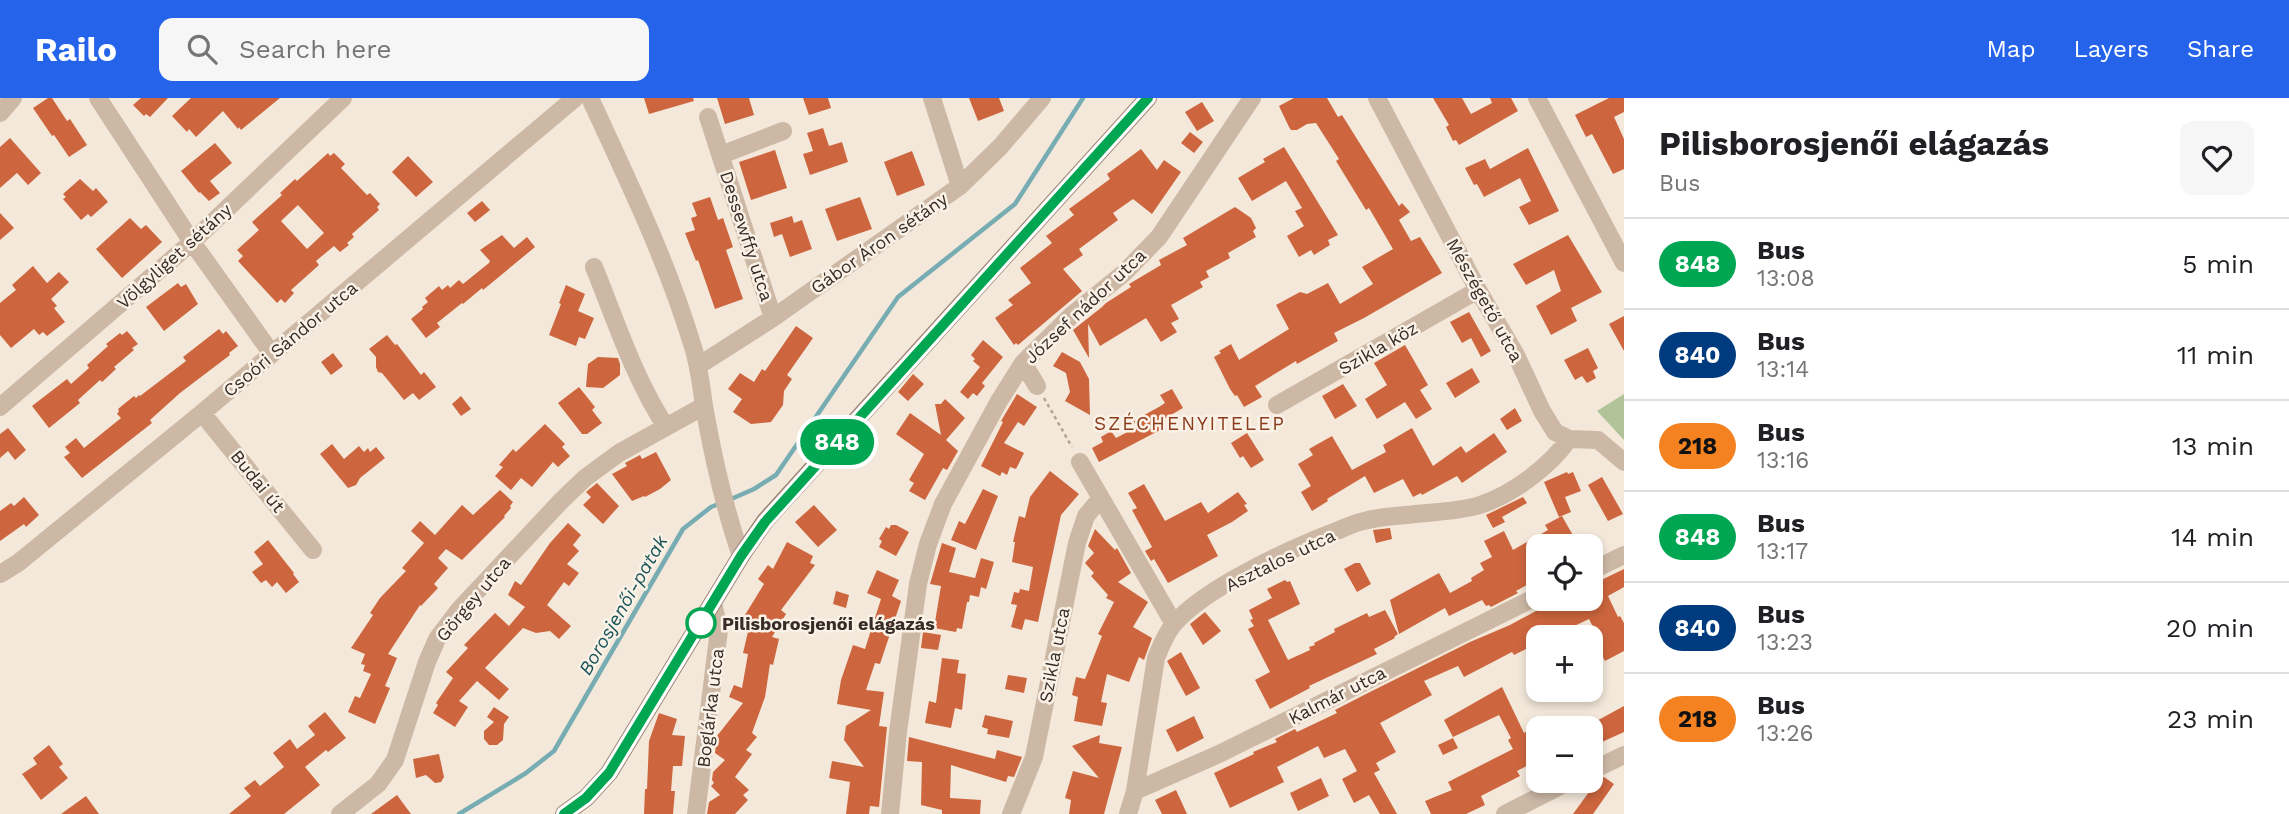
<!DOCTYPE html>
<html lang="en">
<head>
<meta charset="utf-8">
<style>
  :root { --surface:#fff; --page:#f6f6f6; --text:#202124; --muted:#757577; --line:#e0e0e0; --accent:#2563eb }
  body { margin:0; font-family:"Work Sans",sans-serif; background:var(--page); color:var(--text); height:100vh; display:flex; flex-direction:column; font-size:26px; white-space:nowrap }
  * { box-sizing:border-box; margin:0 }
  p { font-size:23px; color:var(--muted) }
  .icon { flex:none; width:38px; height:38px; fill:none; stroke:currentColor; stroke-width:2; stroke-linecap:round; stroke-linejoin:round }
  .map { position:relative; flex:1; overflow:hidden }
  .drawer { display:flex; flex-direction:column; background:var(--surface); width:665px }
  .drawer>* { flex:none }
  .badge { padding:0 14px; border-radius:23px; font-size:24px; line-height:46px }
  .controls { position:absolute; left:1526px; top:436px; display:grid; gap:14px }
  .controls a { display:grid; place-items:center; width:77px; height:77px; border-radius:14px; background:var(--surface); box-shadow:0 4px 10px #0003; font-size:35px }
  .map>.badge { position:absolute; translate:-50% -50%; box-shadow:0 0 0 4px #fff }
  .round { display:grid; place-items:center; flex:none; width:74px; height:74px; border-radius:14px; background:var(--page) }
  .headline { display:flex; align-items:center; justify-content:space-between; height:119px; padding:0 35px }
  h1 { font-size:33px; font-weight:700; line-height:52px }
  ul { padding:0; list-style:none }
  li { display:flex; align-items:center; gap:21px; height:91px; padding:0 35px; border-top:2px solid var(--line) }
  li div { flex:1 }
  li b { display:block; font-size:26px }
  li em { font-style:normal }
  li .badge { min-width:77px; font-weight:700; text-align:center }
  header { display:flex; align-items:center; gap:42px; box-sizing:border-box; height:98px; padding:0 35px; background:var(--accent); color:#fff }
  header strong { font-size:33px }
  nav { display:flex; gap:38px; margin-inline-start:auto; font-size:24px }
  .search { width:490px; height:63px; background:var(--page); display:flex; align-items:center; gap:18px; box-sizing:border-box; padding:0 24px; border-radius:14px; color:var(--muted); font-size:26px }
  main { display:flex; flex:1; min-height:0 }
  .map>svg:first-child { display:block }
  .green { fill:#b3c399 }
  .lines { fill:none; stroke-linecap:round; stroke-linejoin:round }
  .stream { stroke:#77adb2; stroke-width:4.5 }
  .building { fill:#cd663e; fill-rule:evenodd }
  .path { stroke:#b8a28f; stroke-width:2.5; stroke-dasharray:3.5 3.5; stroke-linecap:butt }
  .minor { stroke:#ccb8a5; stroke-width:18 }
  .tertiary { stroke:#ccb8a5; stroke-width:18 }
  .secondary { stroke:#a08776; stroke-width:18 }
  .line-casing { stroke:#fff; stroke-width:16 }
  .line { stroke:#00a651; stroke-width:10 }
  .stop-dot { fill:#fff; stroke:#00a651; stroke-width:3.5 }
  .labels { text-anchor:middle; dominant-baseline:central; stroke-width:5; stroke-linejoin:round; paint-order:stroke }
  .street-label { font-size:18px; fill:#372c27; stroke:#faf2e6 }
  .stop-label { font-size:18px; font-weight:bold; fill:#372c27; stroke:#faf2e6; text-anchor:start }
  .neighbourhood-label { font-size:19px; letter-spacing:2px; fill:#8b3a1b; stroke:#faf2e6 }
  .water-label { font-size:19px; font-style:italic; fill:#1a545b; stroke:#faf2e6 }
</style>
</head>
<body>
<header>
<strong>Railo</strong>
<div class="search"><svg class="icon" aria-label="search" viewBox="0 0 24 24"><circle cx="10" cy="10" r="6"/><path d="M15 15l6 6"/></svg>Search here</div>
<nav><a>Map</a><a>Layers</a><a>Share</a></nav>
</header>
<main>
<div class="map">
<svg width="1624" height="716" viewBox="0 0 1624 716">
  <rect width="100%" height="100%" fill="#f3e8da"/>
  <path class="green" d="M1624 296V342L1597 313Z"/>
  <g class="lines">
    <path class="stream" d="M729 402 754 391 776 377 898 199 1015 106 1083 0
      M459 716 526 675 554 653 683 431 711 409 721 405"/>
  </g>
  <path class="building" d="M48 0H52L67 23 70 21 87 47 69 59 54 37 52 38 33 10Z
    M141 0H168L150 19 146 16 144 18 133 7Z
    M191 0H280L241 32 239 29 238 31 223 13 196 39 189 31 187 34 172 18Z
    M644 0H693L694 3 649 16Z
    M717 0H749L754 17 725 26Z
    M803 0H828L831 10 809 17Z
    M969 0H999L1004 13 978 23Z
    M1294 0H1327L1338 19 1342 17 1399 108 1402 105 1410 114 1399 122 1411 143 1420 139 1442 175 1364 220 1334 235 1338 243 1297 266 1296 263 1255 288 1262 299 1244 309 1237 297 1235 298 1230 291 1214 259 1221 255 1219 253 1231 246 1239 262 1289 231 1276 207 1300 194 1307 196 1328 185 1340 206 1373 186 1362 169 1393 151 1369 110 1366 112 1355 94 1336 63 1339 61 1316 25 1307 26 1297 32H1291L1289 29 1279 8Z
    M1433 0H1462L1471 16 1492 5 1490 0H1511L1518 13 1459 47 1456 42 1453 43 1446 29 1449 27Z
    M1609 0H1624V14L1614 19 1624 41V71L1613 76 1592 36 1586 39 1575 17Z
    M1202 4 1214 23 1197 33 1185 14Z
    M823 30 829 48 842 44 848 64 810 77 803 56 813 53 807 35Z
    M1190 34 1203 44 1194 55 1181 45Z
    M10 40 41 75 28 87 17 75 0 90V49Z
    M215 45 232 65 210 83 220 95 209 103 200 94 199 95 181 73Z
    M1284 49 1338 137 1328 142 1330 147 1314 157 1311 152 1299 159 1287 138 1304 128 1295 113 1302 110 1286 83 1252 103 1238 80 1265 64 1263 61Z
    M1528 50 1559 113 1529 127 1519 109 1531 103 1520 80 1484 99 1477 86 1474 87 1465 70 1485 61 1490 71Z
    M1141 51 1157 72 1164 62 1181 74 1152 116 1133 101 1113 115 1118 122 1079 151 1083 157 1063 171 1082 193 1018 247 1016 245 1014 247 995 220 1013 207 1008 202 1031 185 1020 170 1052 145 1046 138 1074 117 1069 111 1110 81 1107 76Z
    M775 52 787 90 751 102 739 64Z
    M912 53 925 87 897 98 884 64Z
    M328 55 330 58 334 55 345 66 341 70 367 97 370 95 380 106 377 109 379 112 352 136 354 139 347 145 349 147 340 154 334 148 316 163 319 167 291 192 294 195 285 205 281 201 277 205 238 163 243 158 237 152 259 132 252 124 282 97 280 95 295 81 297 83ZM298 107 324 135 307 151 281 123Z
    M408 58 433 84 416 99 392 74Z
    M80 81 93 93 96 90 108 104 91 119 88 116 81 122 63 101 66 99 63 96Z
    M710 99 718 122 723 120 733 149 726 152 743 201 715 211 698 162 696 163 685 135 695 132 691 120 697 118 692 105Z
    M860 99 872 131 837 143 825 111Z
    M482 103 490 112 475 124 467 115Z
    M1235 109 1251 120 1256 130 1253 133 1256 139 1228 155 1230 160 1206 173 1209 179 1200 184 1203 189 1171 207 1179 221 1171 225 1177 234 1161 244 1146 220 1100 248 1088 226 1089 260 1073 232 1102 209 1106 205 1131 189 1129 186 1161 167 1159 162 1187 147 1183 140Z
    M0 115 14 130 0 142Z
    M792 118 794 125 802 122 812 151 790 159 782 136 774 139 770 125Z
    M130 120 141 131 146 127 162 144 122 180 96 151Z
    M502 137 514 150 527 139 535 149 483 192 482 190 463 206 462 205 437 225 440 229 426 240 411 221 423 211 422 209 428 204 425 200 439 188 442 192 448 187 450 190 459 182 463 186 489 165 490 163 480 152Z
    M1568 137 1602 194 1571 210 1577 223 1551 237 1536 208 1561 193 1554 172 1526 187 1513 166Z
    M33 168 47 185 59 174 69 184 51 201 57 208 54 210 65 224 47 238 43 234 39 237 34 231 11 250 0 237V205L16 192 12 187Z
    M178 185 181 189 186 186 198 206 164 233 146 209Z
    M566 187 585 196 578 213 594 220 585 241 579 239 576 248 549 237 561 206 559 205Z
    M1469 214 1491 253 1481 259 1471 240 1462 245 1450 224Z
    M1624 218V253L1609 226Z
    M796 228 813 240 787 277 792 281 784 293 783 307 771 324 751 326 733 314 742 301 728 291 740 275 754 284 762 271 765 273Z
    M219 231 223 236 226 233 238 248 229 255 230 257 180 295 150 322 152 325 82 380 64 359 70 355 65 349 76 340 84 350 121 320 117 316 119 313 118 311 134 298 136 300 139 297 140 298 186 263 183 259Z
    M127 233 138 246 132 250 134 252 114 269 116 271 102 284 100 282 78 302 80 305 49 330 32 308 67 281 71 286 89 270 87 267 108 248 106 246 120 235 122 237Z
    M387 237 395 247 397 246 421 277 424 274 436 289 419 302 413 295 404 302 382 275 378 274 376 269V259L369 251Z
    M983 242 1003 259 982 285 985 288 977 298 973 295 968 301 960 294 980 269 973 263 975 261 971 257Z
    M1405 247 1428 287 1420 292 1432 311 1416 321 1405 304 1377 321 1365 301 1387 287 1374 265Z
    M1588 250 1598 270 1593 273 1596 280 1587 285 1582 278 1575 282 1564 262Z
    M1062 254 1080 264 1089 281 1090 317 1065 303 1070 294 1066 275 1053 268Z
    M333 255 343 268 331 277 321 264Z
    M598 259 618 260 620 266V277L603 290 586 289 588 266Z
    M1472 270 1480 284 1455 300 1446 285Z
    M913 276 924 286 908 303 898 294Z
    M1343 286 1357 308 1335 321 1322 298Z
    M579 289 595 309 592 312 602 325 587 336H582L558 305Z
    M1172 291 1183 310 1157 325 1160 332 1099 364 1092 350 1103 344 1101 339 1111 333 1116 340 1137 329 1133 323 1159 309 1165 305 1160 297Z
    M1017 296 1037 309 1024 328 1018 324 1004 345 1024 355 1016 371 1010 369 1007 377 1002 374 1000 378 981 368 1003 324 1001 323Z
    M461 298 471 311 461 318 452 306Z
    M945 301 965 320 946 342 958 353 947 372 943 370 925 402 909 393 914 385 909 382 924 356 896 336 910 315 941 337 935 306H941Z
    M1515 310 1522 323 1507 332 1500 321Z
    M545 326 565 346 562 349 570 358 558 369 553 364 532 389 521 380 511 392 495 378 503 369 499 367 513 351 516 354Z
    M8 330 26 352 15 362 8 353 0 360V336Z
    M866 330 876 339 862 354 853 346Z
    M1412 330 1433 368 1461 348 1466 355 1494 335 1507 354 1462 385 1457 378 1422 397 1421 395 1413 399 1403 381 1374 395 1365 378 1327 401 1328 403 1312 413 1301 394 1311 388 1298 366 1313 357 1309 351 1332 338 1352 372 1386 354 1383 347Z
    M1247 335 1264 362 1251 370 1243 358 1240 360 1231 345Z
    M332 346 344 361 359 348 364 354 368 350 370 354 376 349 385 360 360 380 356 387 348 390 320 356Z
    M656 354 671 382 660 391 645 399 644 398 632 403 612 376 627 368 625 365 640 357 642 361Z
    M1050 373 1079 396 1061 417 1038 524 1025 521 1022 532 1011 529 1017 507 1011 506 1014 494 1019 495 1020 491 1029 493 1033 469 1012 464 1015 444H1013L1019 418 1025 420 1030 399Z
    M1567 374 1568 376 1573 374 1581 393 1565 399 1571 414 1559 419 1544 384Z
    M1602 379 1623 416 1608 423 1588 387Z
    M597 385 619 408 603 426 583 407 591 399 586 394Z
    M1144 386 1165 423 1201 404 1208 415 1238 394 1247 406 1244 407 1248 413 1232 424 1207 437 1218 458 1168 485 1154 461 1151 463 1145 453 1152 449 1132 412 1137 410 1128 395Z
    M983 391 998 398 976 452 951 442 959 423 965 426Z
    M500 392 513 404 510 408 511 410 504 418 505 419 462 462 446 451 438 460 448 470 434 486 438 490 421 508 420 507 388 556 397 560 385 588 390 590 375 626 348 614 355 598 360 600 371 576 363 573 365 567 361 566 365 556 351 550 373 517 370 515 380 500 406 473 402 470 424 445 411 433 420 423 435 437 462 407 473 417Z
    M24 399 39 417 26 429 24 426 0 443V413L11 405 14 408Z
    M1523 399 1527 405 1502 419 1505 424 1493 430 1486 417Z
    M814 407 837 432 818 449 795 424Z
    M1562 418 1579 448H1538V481L1516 493 1518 495 1491 509 1489 507 1486 508 1482 502 1449 518 1445 510 1399 536 1390 502 1439 475 1450 495 1472 483 1471 480 1484 472 1480 465 1492 459 1484 443 1504 433 1513 452 1548 432 1545 427Z
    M568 425 581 437 573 447 579 453 567 466 579 475 569 488 564 484 547 507 571 528 559 541 550 533 536 535 523 530 485 570 509 591 499 602 477 583 459 603 468 609 455 629 433 615 438 607 436 605 453 580 446 574 468 550 464 547 495 515 509 528 525 509 508 497 515 483 521 487 550 445Z
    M891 427H896L909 434 896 458 879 449 882 443 879 441 886 429 889 431Z
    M1390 430 1392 441 1376 445 1373 432Z
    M1095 431 1115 452 1117 450 1131 475 1118 484 1148 504 1133 529 1152 540 1144 562 1139 559 1129 584 1107 576 1101 604 1107 605 1102 628 1074 623 1078 599 1072 597 1076 579 1085 581 1102 538 1098 536 1114 504 1106 500 1108 497 1091 478 1094 475 1085 465 1094 455 1088 448Z
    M268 442 294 475 293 476 299 484 286 495 277 484 272 489 266 482 261 485 252 474 263 466 254 454Z
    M787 444 813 458 810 465 815 467 781 512 786 516 772 539 779 541 773 567 770 566 765 599 752 635 757 639 746 652 752 656 735 679 749 692 743 697 748 702 735 716H707L709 704 720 697 711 688 714 685 712 682 713 674 725 662 715 655 717 638 743 605 729 599 734 587 742 590 748 556 743 555 751 521 745 517 764 486 758 481 768 467 773 471Z
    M942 445 956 450 949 474 975 480 981 460 994 464 986 491 981 489 979 499 970 497 969 504H967L962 531 957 530 956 534 934 530 941 488 930 486Z
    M1355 465H1360L1371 486 1357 494 1344 471Z
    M1624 471V489L1608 498 1618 519 1620 518 1624 525V553L1605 563 1593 541 1598 539 1589 521 1551 539H1538V545L1514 557 1512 554 1464 579 1458 568 1424 583 1432 597 1380 625 1396 654 1376 665 1380 672 1374 675 1397 716H1380L1369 697 1354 705 1342 681 1357 673 1345 651 1324 660 1318 648 1277 669 1284 684 1230 710 1214 675 1254 656 1253 654 1277 644 1275 641 1295 631 1297 634 1337 615 1335 612 1364 597 1470 544 1510 527 1560 500H1591V487Z
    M877 472 899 482 892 498 901 503 880 566 875 565 866 592 884 594 879 628 887 629 879 709 870 708 869 716H846L850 684 829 680 832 663 864 669 844 642 846 628 871 612 837 606 841 582 853 547 865 551 881 501 867 495Z
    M1285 482 1287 484 1290 483 1300 506 1268 522 1288 562 1310 552 1309 549 1315 547 1314 545 1335 534 1334 531 1367 515 1369 519 1385 512 1398 536 1394 539 1395 540 1374 551 1377 556 1309 588 1310 590 1270 611 1255 582 1270 574 1248 531 1254 528 1250 522 1253 521 1249 512 1272 500 1267 491Z
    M836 493 849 497 846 510 833 506Z
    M1205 514 1221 533 1203 547 1190 526Z
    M923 534 941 537 938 552 921 550Z
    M1181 554 1200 590 1186 598 1167 563Z
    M942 560 959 562 957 575 966 576 962 612 955 610 951 630 925 625 929 603 936 605Z
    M1008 577 1027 580 1024 595 1005 591Z
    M1502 589 1524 635 1538 628V648L1532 651 1538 662 1517 673 1520 678 1481 698 1485 707 1466 716H1431L1425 703 1452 692 1448 684 1513 651 1508 642 1511 640 1499 617 1453 639 1444 622Z
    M1624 608V634L1591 649V626Z
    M494 609 509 619 504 626 503 642 497 647H489L484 641V633L494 624 487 619Z
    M325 614 346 640 328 654 326 652 305 669 320 687 284 716H229L251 698 244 690 255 682 260 688 284 669 273 655 290 641 297 651 315 637 308 628Z
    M659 615 677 621 672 637 685 638 682 668H673L671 693H675L673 716H644L645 691H647L649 643Z
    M985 617 1013 623 1009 640 987 636 988 631 982 629Z
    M1194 618 1204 640 1177 654 1166 632Z
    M1100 637 1099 645 1122 649 1104 716H1069L1071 702 1065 700 1073 673 1099 680 1072 648Z
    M909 639 995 661 997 652 1022 659 1014 679 1008 678 1006 684 951 667 950 700 981 702 980 716H942V712L921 707 922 664 907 663Z
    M1453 640 1458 650 1443 657 1438 647Z
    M49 647 63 666 59 669 68 680 41 702 22 676 37 666 33 660Z
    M439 656 444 679 441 684 435 685 426 677 416 680 413 661Z
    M1604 679 1614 686 1593 716H1573L1597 683Z
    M1321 680 1329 698 1298 713 1290 695Z
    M1176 692 1187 716H1162L1155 702Z
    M397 697 411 716H371Z
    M86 698 99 716H61Z"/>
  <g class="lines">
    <path class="path" d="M1044 300 1072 349"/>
    <path class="minor" d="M98 0 192 144 272 256
      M932 0 960 88
      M1377 0 1478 192 1516 257 1542 313 1555 334 1569 341 1598 342 1624 364
      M1537 0 1624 165
      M0 15 13 0
      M708 19 773 220
      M721 57 783 33
      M594 169C616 223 634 280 666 329
      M1023 265 1037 288
      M698 268 773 220 960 88 1000 49 1042 0
      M1277 307 1478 192
      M0 309 192 144 343 0
      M202 315 313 452
      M1080 364 1174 526
      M1591 473 1624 457
      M0 476 18 465 202 315 575 0
      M1591 673 1624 657
      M1135 693 1219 656 1538 498
      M340 716 378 686 395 662 427 564 437 541 459 512 561 403 585 380 619 355 704 308
      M696 716 719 532 713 505
      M890 716 898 634 918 486 928 446 943 406 999 303 1023 265 1072 217 1124 175 1159 139 1252 0
      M1011 716 1034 659 1077 445 1086 418 1100 401
      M1128 716 1135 693 1156 560C1161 548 1165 537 1173 527 1204 490 1288 452 1334 434 1343 431 1353 425 1364 423 1380 418 1399 418 1416 416 1437 414 1460 413 1480 407 1513 396 1549 369 1569 341
      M1505 716 1572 682"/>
    <path class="tertiary" d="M590 0C627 81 666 160 692 246 699 266 701 287 704 308 713 359 724 409 741 458"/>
    <path class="secondary" d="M564 716 586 700 609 675 741 458 765 423 1148 0"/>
  </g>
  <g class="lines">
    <g class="line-casing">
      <path id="line" d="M564 716 586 700 609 675 741 458 765 424 1148 0"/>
    </g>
    <use href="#line" class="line"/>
  </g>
  <circle class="stop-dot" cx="701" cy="525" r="14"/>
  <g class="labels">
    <g class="street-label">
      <text transform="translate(747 138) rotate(72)">Dessewffy utca</text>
      <text transform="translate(879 145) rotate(-35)">Gábor Áron sétány</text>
      <text transform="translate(174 158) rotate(-42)">Völgyliget sétány</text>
      <text transform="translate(1485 202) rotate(61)">Mészégető utca</text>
      <text transform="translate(1085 208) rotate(-43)">József nádor utca</text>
      <text transform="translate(290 241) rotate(-40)">Csoóri Sándor utca</text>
      <text transform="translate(1378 250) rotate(-30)">Szikla köz</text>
      <text transform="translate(258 383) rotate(51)">Budai út</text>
      <text transform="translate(1280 462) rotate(-26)">Asztalos utca</text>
      <text transform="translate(473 501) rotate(-50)">Görgey utca</text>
      <text transform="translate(1054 557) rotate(-79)">Szikla utca</text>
      <text transform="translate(1337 597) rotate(-27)">Kalmár utca</text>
      <text transform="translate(710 610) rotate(-83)">Boglárka utca</text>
    </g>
    <g class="stop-label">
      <text x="722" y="525">Pilisborosjenői elágazás</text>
    </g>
    <g class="neighbourhood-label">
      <text x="1190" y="325">SZÉCHENYITELEP</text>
    </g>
    <g class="water-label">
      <text transform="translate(623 507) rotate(-60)">Borosjenői-patak</text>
    </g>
  </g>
</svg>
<div class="controls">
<a><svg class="icon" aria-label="locate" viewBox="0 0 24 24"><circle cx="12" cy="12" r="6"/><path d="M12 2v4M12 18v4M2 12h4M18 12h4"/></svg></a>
<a>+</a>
<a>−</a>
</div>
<b class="badge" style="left:837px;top:344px;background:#00a651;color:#fff">848</b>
</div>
<section class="drawer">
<div class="headline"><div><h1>Pilisborosjenői elágazás</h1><p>Bus</p></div><a class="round"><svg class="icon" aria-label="heart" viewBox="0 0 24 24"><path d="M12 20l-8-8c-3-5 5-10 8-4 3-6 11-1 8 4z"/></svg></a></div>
<ul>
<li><span class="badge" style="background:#00a651;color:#fff">848</span><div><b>Bus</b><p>13:08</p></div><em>5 min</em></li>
<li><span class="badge" style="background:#003b80;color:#fff">840</span><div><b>Bus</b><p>13:14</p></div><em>11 min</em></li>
<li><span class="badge" style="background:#f58220;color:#111">218</span><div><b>Bus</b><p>13:16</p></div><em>13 min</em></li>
<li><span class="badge" style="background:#00a651;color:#fff">848</span><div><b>Bus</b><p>13:17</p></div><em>14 min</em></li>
<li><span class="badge" style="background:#003b80;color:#fff">840</span><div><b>Bus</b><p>13:23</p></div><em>20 min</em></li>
<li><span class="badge" style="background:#f58220;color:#111">218</span><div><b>Bus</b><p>13:26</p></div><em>23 min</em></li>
</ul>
</section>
</main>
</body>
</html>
